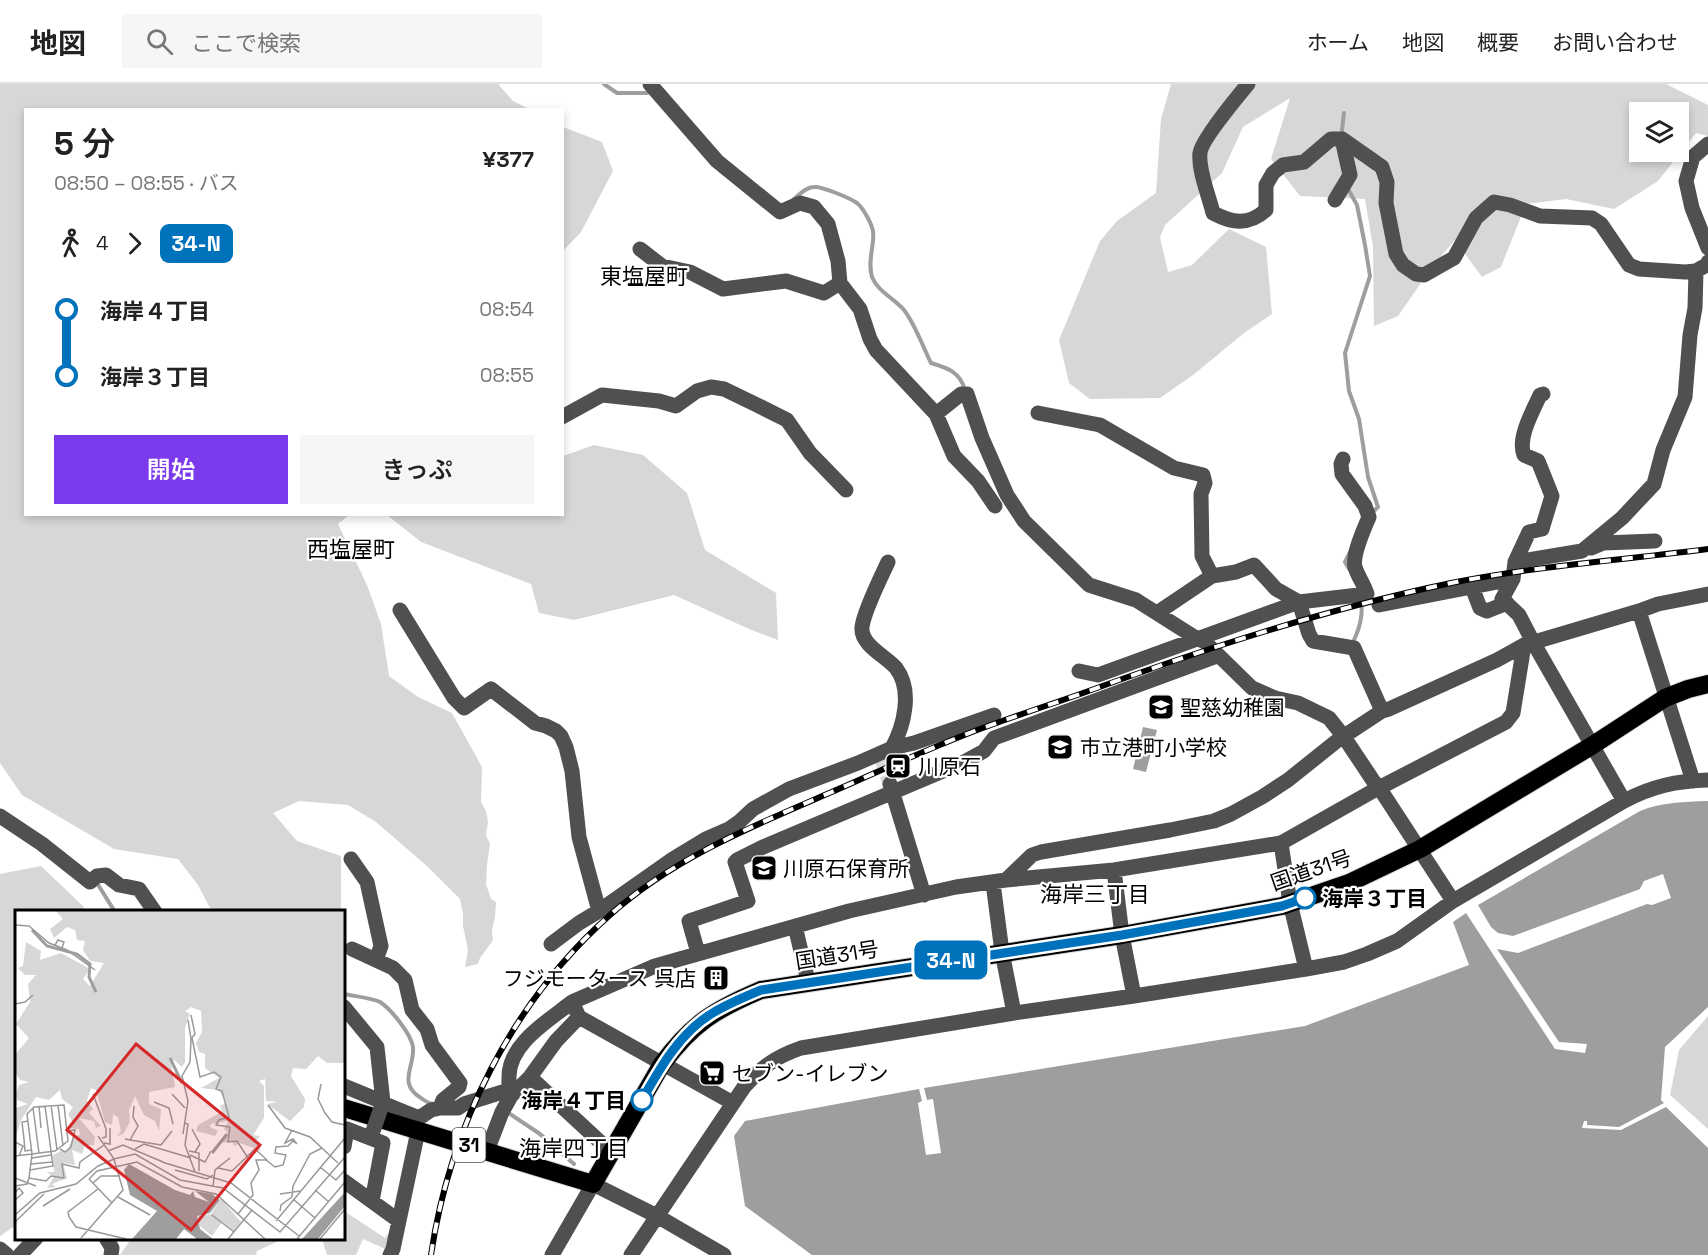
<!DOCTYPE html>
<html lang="ja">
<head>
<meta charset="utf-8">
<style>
  :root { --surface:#fff; --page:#f6f6f6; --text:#222; --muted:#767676; --line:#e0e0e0; --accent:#7c3aed }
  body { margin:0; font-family:"Space Grotesk","Noto Sans JP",sans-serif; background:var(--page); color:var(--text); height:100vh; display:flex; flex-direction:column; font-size:22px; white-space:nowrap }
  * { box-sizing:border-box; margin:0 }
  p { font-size:20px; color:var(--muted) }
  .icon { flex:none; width:33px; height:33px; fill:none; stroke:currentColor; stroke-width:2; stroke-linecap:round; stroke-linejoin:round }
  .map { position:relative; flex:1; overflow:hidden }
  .drawer { position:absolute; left:24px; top:24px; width:540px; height:408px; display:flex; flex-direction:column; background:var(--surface); border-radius:0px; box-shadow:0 3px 9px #0003 }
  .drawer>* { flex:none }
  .badge { padding:0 12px; border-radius:9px; font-size:21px; line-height:39px }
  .fabs { position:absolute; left:1629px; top:18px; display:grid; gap:12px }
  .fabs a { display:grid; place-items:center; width:60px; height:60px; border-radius:0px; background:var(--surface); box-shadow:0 3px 9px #0003; font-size:30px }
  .map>.badge { position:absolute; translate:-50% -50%; box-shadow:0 0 0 3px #fff }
  .legs { display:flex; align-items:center; gap:9px; height:66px; padding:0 30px; font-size:20px }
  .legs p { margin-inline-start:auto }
  .headline { display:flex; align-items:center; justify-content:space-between; height:102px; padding:0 30px }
  h1 { font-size:33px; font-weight:600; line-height:45px }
  .primary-button { display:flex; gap:12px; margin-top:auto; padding:12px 30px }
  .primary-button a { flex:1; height:69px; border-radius:0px; background:var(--accent); color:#fff; font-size:24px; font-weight:600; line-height:69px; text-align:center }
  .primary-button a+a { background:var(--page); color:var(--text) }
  ul { padding:0 30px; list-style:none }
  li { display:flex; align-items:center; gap:21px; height:66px; font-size:22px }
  li i { display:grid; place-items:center; width:9px; height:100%; margin:0 8px; background:currentColor }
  li i::after { content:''; width:15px; height:15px; margin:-8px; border:4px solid; border-radius:50%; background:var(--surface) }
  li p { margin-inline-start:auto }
  li:first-child i { background:linear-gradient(#0000 50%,currentColor 0) }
  li:last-child i { background:linear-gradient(currentColor 50%,#0000 0) }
  header { display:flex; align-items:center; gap:36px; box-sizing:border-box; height:84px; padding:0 30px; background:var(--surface); border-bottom:2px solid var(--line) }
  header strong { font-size:28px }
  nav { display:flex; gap:33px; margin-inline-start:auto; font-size:21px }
  .search { width:420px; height:54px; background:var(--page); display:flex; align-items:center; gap:15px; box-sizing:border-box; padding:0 21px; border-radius:0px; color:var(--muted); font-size:22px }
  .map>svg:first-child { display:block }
  .green { fill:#d7d7d7; fill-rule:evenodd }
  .water { fill:#9e9e9e }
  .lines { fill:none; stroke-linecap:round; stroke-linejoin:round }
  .stream { stroke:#9e9e9e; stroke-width:4 }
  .minor-tunnel { stroke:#d9d9d9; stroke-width:15; stroke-dasharray:15 8; stroke-linecap:butt }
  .highway-tunnel { stroke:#d9d9d9; stroke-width:18; stroke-dasharray:18 9; stroke-linecap:butt }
  .highway-casing { stroke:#dbdbdb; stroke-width:20 }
  .minor { stroke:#505050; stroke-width:15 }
  .highway { stroke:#000; stroke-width:18 }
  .rail-casing { stroke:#000; stroke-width:6 }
  .rail { stroke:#fff; stroke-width:4; stroke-dasharray:11; stroke-linecap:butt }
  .minor-bridge { stroke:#505050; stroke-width:15 }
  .line-1-casing { stroke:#fff; stroke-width:14 }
  .line-1 { stroke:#0072bc; stroke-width:9 }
  .stop-1-dot { fill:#fff; stroke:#0072bc; stroke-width:3 }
  .labels { text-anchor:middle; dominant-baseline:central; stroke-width:4.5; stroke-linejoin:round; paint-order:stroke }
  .shield { fill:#fff; stroke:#4c4c4c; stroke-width:1.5 }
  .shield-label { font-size:20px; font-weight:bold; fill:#000 }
  .poi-label { font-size:21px; fill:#000; stroke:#fff; text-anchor:start }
  .street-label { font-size:21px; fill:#000; stroke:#fff }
  .stop-label { font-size:21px; font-weight:bold; fill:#000; stroke:#fff; text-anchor:start }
  .neighbourhood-label { font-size:22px; fill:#000; stroke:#fff }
  .inset-river { fill:none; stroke:#9e9e9e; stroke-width:3 }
  .inset-road { fill:none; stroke:#999; stroke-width:1.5 }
  .view { fill:#d62828; fill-opacity:0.15; stroke:#d62828; stroke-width:3 }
  .inset-edge { fill:none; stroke:#000; stroke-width:3 }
</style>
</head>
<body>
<header>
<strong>地図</strong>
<div class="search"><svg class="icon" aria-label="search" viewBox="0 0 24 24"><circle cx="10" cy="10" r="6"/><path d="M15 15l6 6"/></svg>ここで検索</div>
<nav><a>ホーム</a><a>地図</a><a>概要</a><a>お問い合わせ</a></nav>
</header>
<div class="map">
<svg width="1708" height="1171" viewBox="0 0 1708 1171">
  <rect width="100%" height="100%" fill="#fff"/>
  <path class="green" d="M0 0H498L513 17 529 25 26 26V430L349 431 338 440 367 501 381 540 389 592 418 613 452 629 482 683 481 718 486 727 488 738 486 751 490 760 487 781 486 800 491 815 496 818 495 833 492 846 493 856 480 874 478 880 465 883 468 866 463 842V830L460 815 428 783 376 738 348 721 299 717 273 729 297 757 341 772V827H217L210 824 198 801 178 775 114 765 22 711 0 679Z
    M1171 0H1666L1708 21V52L1696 49 1658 97 1614 125 1566 115 1526 120 1501 183 1482 193 1455 156 1434 180 1398 232 1374 242 1373 163 1365 115 1300 112 1271 75 1290 14 1243 43 1222 89 1165 141 1160 153 1168 188 1192 181 1229 145 1266 163 1272 230 1244 249 1193 291 1160 314 1090 315 1069 299 1059 256 1100 157 1117 137 1156 109 1161 35ZM1640 28H1678V68H1640Z
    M563 43 602 58 613 87 581 148 563 167Z
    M594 361 643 371 687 409 705 466 776 509 778 556 749 545 674 511 574 536 539 529 531 500 421 458 387 431 562 430 563 372Z
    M41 782 84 823 82 827 16 828V1141L0 1152V790Z
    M1708 932V1045L1670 1011 1679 966Z
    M344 1127 385 1154 390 1147 392 1134 390 1167 363 1155 356 1171H327L322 1155 344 1154V1143L346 1141 344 1134Z
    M131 1155V1154L283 1155 257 1167 256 1171H120Z"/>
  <path class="water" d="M1143 643 1157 646 1146 688 1133 685Z
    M1708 717V923L1665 963 1661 1016 1664 1019 1619 1043 1587 1041V1037H1584L1582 1044 1621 1046 1666 1023 1708 1064V1171H812L745 1122 734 1052 745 1037 919 1005 922 1017 918 1019 926 1071 941 1069 933 1015 927 1016 924 1004 1305 942 1469 881 1453 838 1466 829 1555 965 1585 969 1587 960 1559 958 1497 865 1518 869 1647 820 1652 821 1671 814 1663 790 1644 797 1640 805 1513 852 1498 849 1491 843 1478 821 1640 727C1662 718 1684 718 1708 717Z"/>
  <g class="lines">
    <path class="stream" d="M604 0 617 9H647L651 7
      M1343 51 1342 46 1344 29
      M1348 105 1357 121 1365 161 1370 192 1345 269 1349 307 1359 335 1368 393 1378 423 1373 428
      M794 115C800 110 806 103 814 103 821 102 850 114 857 119 863 124 871 138 873 147 875 160 867 177 872 193 878 208 894 214 904 226 915 240 923 263 931 279 948 284 960 288 965 306
      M1349 485 1345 478 1350 468
      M1354 556C1361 541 1363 529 1361 513
      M97 799 115 828
      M344 910C353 912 372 914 380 918 391 925 411 950 413 963 415 983 397 999 421 1014 425 1017 428 1019 433 1020
      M507 1028 540 1050 574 1080"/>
    <path class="minor-tunnel" d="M880 669 890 700"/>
    <path class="highway-tunnel" d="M0 920 16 925"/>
    <g class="highway-casing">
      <path id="highway" d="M344 1024 593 1100 662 980C693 939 714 926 761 906L1122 851 1282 822 1349 799 1420 765 1593 661 1665 614 1688 605 1708 600"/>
    </g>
    <path class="minor" d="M650 0 717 77 780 128 800 119 814 123 828 140 838 177 840 199 860 225 870 255 876 266 936 330 954 372 978 397 995 422
      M1248 0C1239 11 1201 56 1200 69 1198 86 1209 112 1213 129 1232 139 1248 142 1266 126V101L1273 89 1283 81 1304 78 1331 55H1342L1382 83 1387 98 1386 119 1396 170 1403 181 1416 190 1424 191 1454 174 1476 134 1494 118 1510 121 1540 132 1592 134 1601 140 1629 181 1639 185 1685 188 1696 187 1708 180V178
      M1708 60 1693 73 1686 97 1692 124 1708 164
      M1335 116 1350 91 1342 55
      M640 165 662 182 690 188 723 205 786 197 824 209 840 199
      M1543 310 1540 311C1533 327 1517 354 1524 371L1538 377 1552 412 1542 445 1529 448 1515 478 1513 495 1502 515 1519 531 1533 558 1624 717
      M1038 329 1100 341 1174 384 1203 391 1205 399 1201 410 1202 472 1212 492
      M936 330 961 310H967L982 354 1007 411 1024 437 1089 501 1136 516 1196 554 1205 558 1252 604 1275 614 1298 619 1329 634 1344 653 1378 704 1382 708 1453 817
      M562 333 602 311 659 317 676 322 697 307 711 303 724 305 757 321 787 336 810 369 846 406
      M1591 464 1603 459 1655 457
      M1515 478 1582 467 1622 434 1654 400 1663 366 1685 313 1690 251 1695 224 1696 187
      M1472 503 1480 524 1487 527 1507 519
      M1379 521 1513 495
      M400 526 454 614 464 624 491 605 535 639 546 642 556 647 561 652 566 663 572 687 579 753 599 827 579 839 551 860
      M1639 527 1693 697
      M1157 529 1212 492 1236 488 1254 481 1276 505 1299 518 1309 550 1313 557 1354 564 1382 627
      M1079 587 1098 591 1299 518 1367 510C1364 500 1358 493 1355 483 1352 471 1364 445 1369 433L1365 422 1342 390 1341 380 1343 375
      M892 664 914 659 994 631
      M890 700 924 811
      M0 732 42 760 90 798 97 792 106 791 119 801 139 805 155 828
      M1281 759 1290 819 1306 885
      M351 775 367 798 381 862 376 876
      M1114 786 1122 851 1134 912
      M1006 796 1032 771 1041 768 1170 746 1214 737 1231 730 1262 713 1288 696 1338 656 1382 627 1389 625 1497 576 1524 561 1639 527 1658 520 1708 510
      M993 799 1002 868 1014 929
      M599 827 673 775 706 755 729 745 739 738 753 725 789 705 858 679 892 664C904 642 913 606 896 584 886 572 860 561 862 543 864 527 881 493 888 478
      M795 842 808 897
      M352 865 393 884 405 896 412 926 427 945 432 961 460 999 459 1003 443 1016 440 1024 431 1026 419 1034 387 1021 383 1018 382 1021
      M698 869 689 837 748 817 735 778 737 776 763 763 964 678 984 667 994 654 1217 572
      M344 923 377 963 383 1018 344 1002
      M530 993 612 1069
      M511 1012C508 1006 509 1001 509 994 508 960 548 937 572 918
      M733 1019 579 933 572 918 655 882 849 827 956 803 1006 796 1114 786 1281 759 1373 707 1506 638 1513 629 1524 561
      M440 1024H458L464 1020 509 1006
      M344 1063 347 1045 383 1059 372 1117
      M487 1067 502 1028 511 1012 530 993 556 957 579 933
      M344 1097 399 1137
      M106 1154 112 1164 111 1171
      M0 1165 7 1171
      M20 1171 36 1154
      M390 1171 393 1165 418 1047
      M552 1171 593 1100 657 1132 724 1171
      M631 1171 744 1003C762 983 775 973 801 964L1014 929 1134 912 1306 885 1344 878 1367 870 1397 857 1453 817 1624 717C1653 702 1676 697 1708 696"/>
    <use href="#highway" class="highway"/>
    <g class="rail-casing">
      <path id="rail" d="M431 1171C450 1042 512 918 610 831 679 769 766 737 850 700 890 682 931 664 972 648 1009 634 1046 622 1083 609 1204 565 1326 525 1451 499 1536 482 1623 476 1708 465"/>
    </g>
    <use href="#rail" class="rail"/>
    <path class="minor-bridge" d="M371 1053 382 1021"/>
  </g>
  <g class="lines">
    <g class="line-1-casing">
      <path id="line-1" d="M642 1016C660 984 679 950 711 930 727 920 744 913 761 906L1122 851 1282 822 1305 814"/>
    </g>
    <use href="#line-1" class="line-1"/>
  </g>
  <defs>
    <g id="school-square" transform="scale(1.35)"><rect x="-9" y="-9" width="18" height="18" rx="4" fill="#000" stroke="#fff"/><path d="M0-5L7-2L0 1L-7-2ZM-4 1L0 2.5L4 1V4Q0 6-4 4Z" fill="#fff"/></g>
    <g id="station-square" transform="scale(1.35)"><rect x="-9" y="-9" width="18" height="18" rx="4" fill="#000" stroke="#fff"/><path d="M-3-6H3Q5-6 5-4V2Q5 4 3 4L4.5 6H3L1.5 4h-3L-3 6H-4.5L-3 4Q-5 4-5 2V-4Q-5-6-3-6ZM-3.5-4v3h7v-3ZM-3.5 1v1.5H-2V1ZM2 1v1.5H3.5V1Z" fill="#fff"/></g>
    <g id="building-square" transform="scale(1.35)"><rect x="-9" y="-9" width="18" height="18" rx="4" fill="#000" stroke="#fff"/><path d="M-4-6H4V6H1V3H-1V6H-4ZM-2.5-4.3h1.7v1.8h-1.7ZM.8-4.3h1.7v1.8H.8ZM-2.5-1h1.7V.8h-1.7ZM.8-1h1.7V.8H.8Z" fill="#fff"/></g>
    <g id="supermarket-square" transform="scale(1.35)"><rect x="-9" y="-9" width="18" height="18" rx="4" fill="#000" stroke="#fff"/><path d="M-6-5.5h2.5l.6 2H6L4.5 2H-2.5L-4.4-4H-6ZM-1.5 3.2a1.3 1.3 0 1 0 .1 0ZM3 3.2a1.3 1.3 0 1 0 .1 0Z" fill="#fff"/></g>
  </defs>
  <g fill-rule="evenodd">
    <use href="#school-square" x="1161" y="623"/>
    <use href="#school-square" x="1060" y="663"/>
    <use href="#station-square" x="898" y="682"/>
    <use href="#school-square" x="764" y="784"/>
    <use href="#building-square" x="716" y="894"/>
    <use href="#supermarket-square" x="712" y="989"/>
  </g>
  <g class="stop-1-dot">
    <circle cx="1305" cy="814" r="10"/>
    <circle cx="642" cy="1016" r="10"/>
  </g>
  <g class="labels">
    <rect class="shield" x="452.5" y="1044" width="33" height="34" rx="4.5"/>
    <g class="shield-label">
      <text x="469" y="1061">31</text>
    </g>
    <g class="poi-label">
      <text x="1180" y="623">聖慈幼稚園</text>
      <text x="1080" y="663">市立港町小学校</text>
      <text x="918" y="682">川原石</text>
      <text x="783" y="784">川原石保育所</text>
      <text x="696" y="894" text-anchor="end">フジモータース 呉店</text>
      <text x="732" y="989">セブン-イレブン</text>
    </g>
    <g class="street-label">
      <text transform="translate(1311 786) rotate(-19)">国道31号</text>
      <text transform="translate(837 871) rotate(-9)">国道31号</text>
    </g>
    <g class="stop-label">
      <text x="1322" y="814">海岸３丁目</text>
      <text x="626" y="1016" text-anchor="end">海岸４丁目</text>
    </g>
    <g class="neighbourhood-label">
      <text x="644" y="192">東塩屋町</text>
      <text x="351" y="465">西塩屋町</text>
      <text x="1095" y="810">海岸三丁目</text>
      <text x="574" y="1064">海岸四丁目</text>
    </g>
  </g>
  <g transform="translate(15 826)">
    <rect width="330" height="330" fill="#fff"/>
    <path d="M41 1H330V153H312L303 146 291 159 278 158 276 166 290 189 289 197 275 211 252 194 262 192 251 191 250 169 244 171 249 176V208L238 225 245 226 241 231 246 241 225 233 219 236 217 231 206 233 213 223 209 219 213 211 196 214 195 217 203 221 200 226 181 221 183 215 207 202 205 196 211 193 204 180 186 178 204 168 190 158V144L184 142 181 133 187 122 186 101 176 97 170 101 175 104 170 118V152L167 157 159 150 156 153 160 177 134 182V194L146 199 144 221 140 211 129 205 120 186 114 200 115 212 108 224 102 226 106 221 103 207 98 204 97 215 90 212 81 180 76 178 72 191 78 199 74 203 86 216 81 218 79 211 64 208 80 227 79 235H70L67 244 57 240 60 255 48 253 52 268 37 274 41 277 32 278 39 267 32 262H39L38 245 46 241 51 243 58 227 65 225 64 219 52 218 57 211 53 204 58 197 47 189 45 180 34 190 21 187 6 210 1 226V198L13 194 2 190 1 184 4 175 14 172 5 170 0 162V145L14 128 1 114 15 92 13 74 21 65H10L3 58 8 56 11 32 26 41 25 50 46 43 75 59 68 69 75 76 89 53 75 51 68 40 70 31 62 30 60 20 52 17 39 28 35 19 48 9ZM206 289 226 312 219 321 207 312 197 326 184 315 183 306 196 304Z" fill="#d7d7d7"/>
    <path d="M114 254 160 280 175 285 178 281 180 287 194 292 180 281 197 284 205 290 195 303 182 306 185 319 198 329H182L169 319 161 329H117L142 301 115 285 109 260ZM330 282V296L303 329H287Z" fill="#9e9e9e"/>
    <path class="inset-river" d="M17 20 32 36 62 44 75 54 74 67 81 82M155 148 167 173M197 243 212 224"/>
    <path class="inset-road" d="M0 15 14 16 34 33 52 40 80 60M40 35 43 30 49 32 47 38M0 94 10 92 18 85M173 110 176 129M177 128 185 167 199 162 206 167 201 179 207 181 214 207 204 210 201 215 215 217M306 174 303 189 310 203 317 212 330 215M78 184 91 219V227L87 228M157 184 170 198M139 192 154 198 158 214M36 195 42 240M43 195 48 236M253 195 270 218 295 227 323 253M24 196 26 218M18 198 24 243M13 211 7 212 9 229 10 241 17 240M169 213 173 214 170 235 180 262M215 217 213 232 222 231 233 248M177 219 185 234 180 242M168 224 173 191 167 166 175 152 176 129 180 124 176 105M83 226 99 249 120 244 165 270 208 278 265 322 330 247M110 229 115 230 123 216 118 207 119 196M115 230 146 235 157 221M0 232 8 236 4 246M89 233 95 234V218M45 239 50 242 56 237 60 220 52 221M120 239 129 234 176 248M93 241 108 235 148 252M174 241 184 243V261M175 245 190 252 196 241M0 246 17 244 24 243 40 241 53 231 49 195 19 197 12 204 17 244 14 268 12 274 0 276M17 248 36 245M147 252 216 273 284 326M16 254 37 252M305 257 321 270 330 260M203 258 217 261 240 239 252 250M15 260 38 256 30 196M160 260 192 269 198 265M0 268 21 276M14 268 31 271 36 266 49 268 47 254 64 258 65 252 89 235M74 269 82 261 122 252 167 277 201 284 250 329M74 269 97 293M78 273 86 266H105M198 277 200 260 215 248M83 279 53 302 54 307 61 317 111 329M300 280 314 292M0 283 4 278 8 283 0 290M265 284 285 281M103 287 135 305M277 287 278 276 295 244 307 238M278 289 300 308M28 296 55 279M265 301 266 295 277 287M223 304 238 285 236 273 244 260 241 250H251L260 257 268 255 271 245 260 243 261 237 273 236 278 231 282 234 278 229 270 233 277 220M0 305 25 283 61 274 83 256 99 249 108 280 66 328M197 305 219 322M261 311 330 228M0 312 29 284M213 329 237 300M282 329 330 272M305 329 330 299"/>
    <path class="view" d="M121 134 245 235 176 320 52 220Z"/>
    <rect width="330" height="330" class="inset-edge"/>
  </g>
</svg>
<div class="fabs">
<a><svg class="icon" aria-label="layers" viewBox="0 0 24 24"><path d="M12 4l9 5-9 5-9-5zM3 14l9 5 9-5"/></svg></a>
</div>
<b class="badge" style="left:951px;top:876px;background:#0072bc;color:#fff">34-N</b>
<section class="drawer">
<div class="headline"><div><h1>5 分</h1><p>08:50 – 08:55 · バス</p></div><b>¥377</b></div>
<div class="legs"><svg class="icon" aria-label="walk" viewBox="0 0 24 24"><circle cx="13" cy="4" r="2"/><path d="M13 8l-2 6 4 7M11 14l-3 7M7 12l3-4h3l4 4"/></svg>4<svg class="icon" aria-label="forward" viewBox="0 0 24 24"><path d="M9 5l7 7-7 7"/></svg><b class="badge" style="background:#0072bc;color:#fff">34-N</b></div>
<ul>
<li><i style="color:#0072bc"></i><b>海岸４丁目</b><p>08:54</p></li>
<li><i style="color:#0072bc"></i><b>海岸３丁目</b><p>08:55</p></li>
</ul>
<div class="primary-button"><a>開始</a><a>きっぷ</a></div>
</section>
</div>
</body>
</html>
